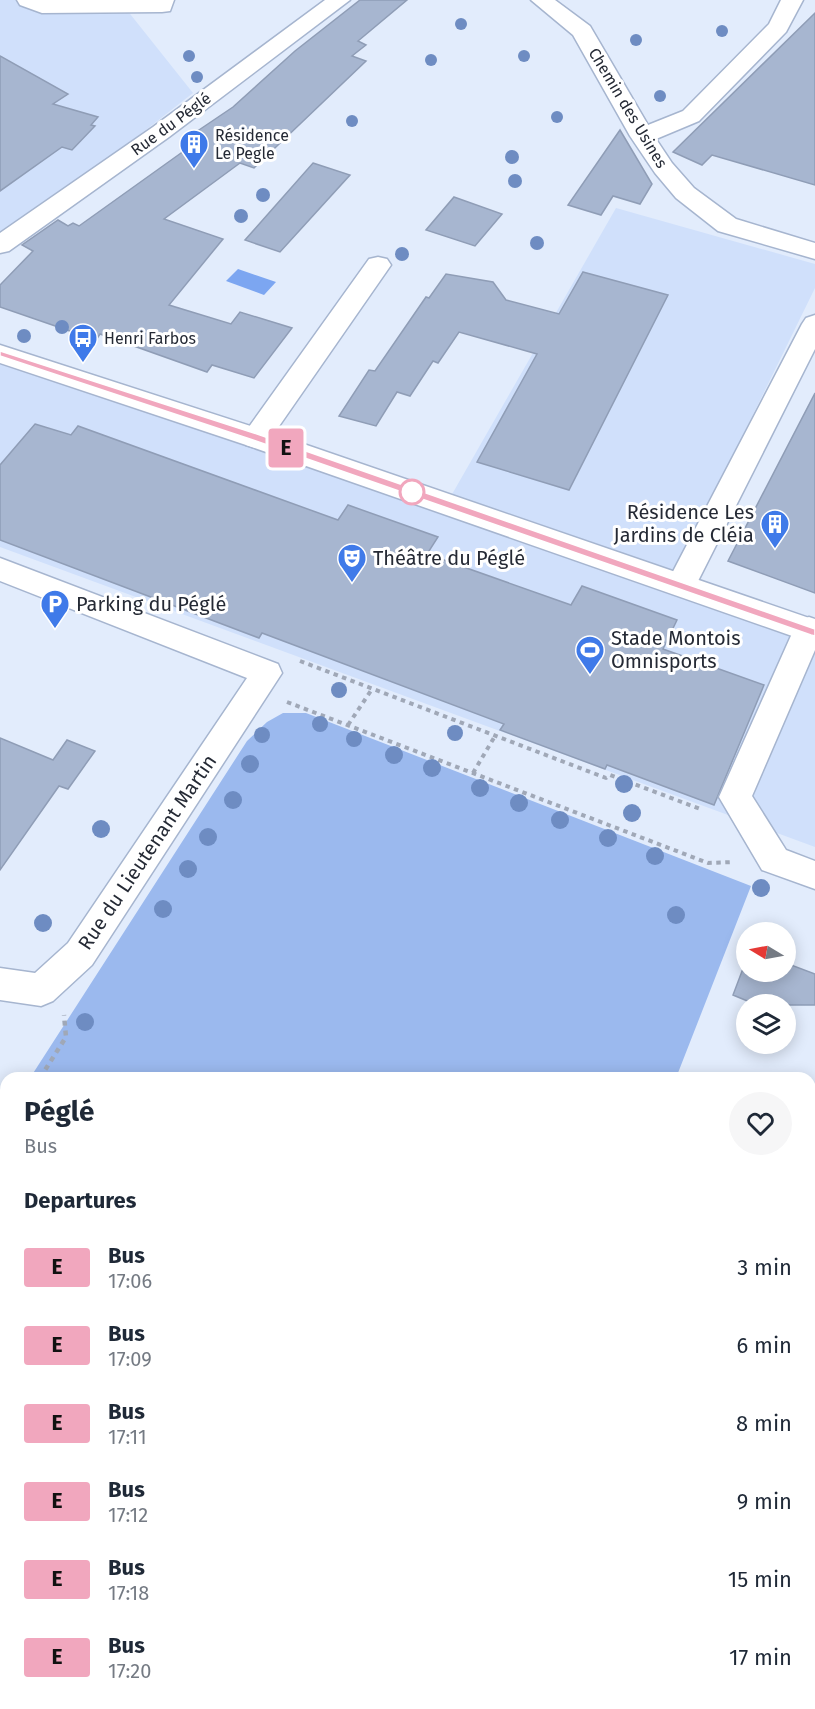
<!DOCTYPE html>
<html lang="en">
<head>
<meta charset="utf-8">
<style>
  :root { --surface:#fff; --page:#f6f6f7; --text:#1f2937; --muted:#747a83 }
  body { margin:0; font-family:"Fira Sans",sans-serif; background:var(--page); color:var(--text); height:100vh; display:flex; flex-direction:column; font-size:22px; white-space:nowrap }
  * { box-sizing:border-box; margin:0 }
  p { font-size:20px; color:var(--muted) }
  .icon { flex:none; width:33px; height:33px; fill:none; stroke:currentColor; stroke-width:2; stroke-linecap:round; stroke-linejoin:round }
  .map { position:relative; flex:1; overflow:hidden }
  .sheet { position:absolute; left:0px; top:1072px; width:816px; height:638px; display:flex; flex-direction:column; background:var(--surface); border-radius:18px 18px 0 0; box-shadow:0 3px 15px #0003 }
  .sheet>* { flex:none }
  .badge { padding:0 12px; border-radius:4px; font-size:21px; line-height:39px }
  .needle { width:39px; rotate:280deg }
  .tools { position:absolute; left:736px; top:922px; display:grid; gap:12px }
  .tools a { display:grid; place-items:center; width:60px; height:60px; border-radius:50%; background:var(--surface); box-shadow:0 3px 15px #0003; font-size:30px }
  .map>.badge { position:absolute; translate:-50% -50%; box-shadow:0 0 0 3px #fff }
  h2 { padding:0 24px; font-size:22px; line-height:54px }
  .round { display:grid; place-items:center; flex:none; width:63px; height:63px; border-radius:32px; background:var(--page) }
  .head { display:flex; align-items:center; justify-content:space-between; height:102px; padding:0 24px }
  h1 { font-size:28px; font-weight:700; line-height:45px }
  ul { padding:0; list-style:none }
  li { display:flex; align-items:center; gap:18px; height:78px; padding:0 24px }
  li div { flex:1 }
  li b { display:block; font-size:22px }
  li em { font-style:normal }
  li .badge { min-width:66px; font-weight:700; text-align:center }
  .map>svg:first-child { display:block }
  .built { fill:#d0e0fb }
  .green { fill:#9bb9ee }
  .water { fill:#7ca6f1 }
  .building { fill:#a7b6d0; stroke:#8f9db6; stroke-width:1.5 }
  .lines { fill:none; stroke-linecap:round; stroke-linejoin:round }
  .minor-casing { stroke:#a6b5cf; stroke-width:3 }
  .major-casing { stroke:#a6b5cf; stroke-width:3 }
  .path-far1 { stroke:#a0a8b7; stroke-width:4; stroke-dasharray:4.5 4.5; stroke-linecap:butt }
  .path { stroke:#a0a8b7; stroke-width:4.5; stroke-dasharray:5 5; stroke-linecap:butt }
  .minor { fill:#fff; fill-rule:evenodd }
  .major { fill:#fff; fill-rule:evenodd }
  .tree { fill:#6e8cc2 }
  .line { fill:#f1a7be; stroke:#fff; stroke-width:1.5 }
  .stop-dot { fill:#fff; stroke:#f1a7be; stroke-width:3 }
  .labels { text-anchor:middle; dominant-baseline:central; stroke-width:6; stroke-linejoin:round; paint-order:stroke }
  .far-street-label { font-size:16px; fill:#252a35; stroke:#fff }
  .far-poi-label { font-size:16px; fill:#252a35; stroke:#fff; text-anchor:start }
  .poi-label { font-size:20px; fill:#252a35; stroke:#fff; text-anchor:start }
  .street-label { font-size:20px; fill:#252a35; stroke:#fff }
</style>
</head>
<body>
<div class="map">
<svg width="815" height="1709" viewBox="0 0 815 1709">
  <rect width="100%" height="100%" fill="#e2ecfc"/>
  <path class="built" d="M0 0H119L193 93 0 244Z
    M616 208 815 264V288L675 574 815 629V847L0 547V346L451 496Z"/>
  <path class="green" d="M283 713H306L751 886 676 1078H30L247 741 267 722Z
    M6 1119V1364L0 1360V1129Z
    M810 1151 815 1156V1709H343L344 1704H810Z"/>
  <path class="water" d="M238 269 276 282 264 295 226 281Z"/>
  <path class="building" d="M360 0H407L358 41 366 45 352 56 366 61 254 168 240 163 164 219 223 239 169 305 231 324 240 312 292 328 254 378 212 365 207 372 100 334 96 340 0 307V285L33 251 22 245 58 220 68 226 73 223 79 226 202 138 193 134 233 107 295 51Z
    M815 13V185L712 155 702 165 673 152Z
    M0 56 68 94 53 104 98 117 91 125 95 126 72 150 62 147 0 191Z
    M620 130 652 184 640 204 613 196 601 215 568 205Z
    M313 163 350 175 280 252 245 240Z
    M454 197 502 214 475 246 426 230Z
    M583 272 668 295 569 490 477 462 537 354 459 332 438 363 433 361 410 396 397 392 376 426 339 416 369 370 375 371 426 297 429 298 446 274 493 282 506 300 559 314Z
    M815 393V593L728 561Z
    M35 424 71 435 78 426 338 520 348 505 438 537 427 554 571 605 582 586 677 620 663 649 764 685 714 805 607 765 605 769 500 730 504 724 262 633 259 638 0 540V465Z
    M0 738 53 760 67 740 95 751 68 789 59 786 0 870Z
    M747 958V972H786V963L815 974V1005H757L733 995Z"/>
  <g class="lines">
    <g class="minor-casing">
      <path id="minor" d="M17 0H174L170 11 162 12 42 13 20 5Z
        M325 0H350L169 137 9 251 0 253V233L153 127Z
        M531 0H555L590 26 648 125 683 111 769 24 781 0H803L786 32 699 121 656 139 672 163 694 188 736 219 815 243V259L718 231 676 198 655 173 630 136 573 35Z
        M378 257 387 259 391 265 266 445 256 448 246 445 242 438 246 431 369 259Z
        M815 315V349L696 585 691 593 681 596 671 593 666 585 802 324 806 318Z
        M0 558 278 664 282 673 92 965 53 1001 41 1006 0 1000V968L35 973 68 943 247 678 0 581Z
        M809 617 815 619V650L752 796 786 850 815 861V889L762 870 719 797 794 629 798 621Z"/>
    </g>
    <g class="major-casing">
      <path id="major" d="M0 345 266 431 815 620V644L246 445 0 363Z"/>
    </g>
    <path class="path-far1" d="M300 661 606 778 610 775 703 810
      M287 702 708 863 733 862
      M348 725 372 689
      M473 773 495 736"/>
    <path class="path" d="M40 1078 66 1037 64 1015
      M0 1142 6 1133"/>
    <use href="#minor" class="minor"/>
    <use href="#major" class="major"/>
  </g>
  <g class="tree">
    <circle cx="461" cy="24" r="6"/>
    <circle cx="722" cy="31" r="6"/>
    <circle cx="636" cy="40" r="6"/>
    <circle cx="189" cy="56" r="6"/>
    <circle cx="524" cy="56" r="6"/>
    <circle cx="431" cy="60" r="6"/>
    <circle cx="197" cy="77" r="6"/>
    <circle cx="660" cy="96" r="6"/>
    <circle cx="557" cy="117" r="6"/>
    <circle cx="352" cy="121" r="6"/>
    <circle cx="512" cy="157" r="7"/>
    <circle cx="515" cy="181" r="7"/>
    <circle cx="263" cy="195" r="7"/>
    <circle cx="241" cy="216" r="7"/>
    <circle cx="537" cy="243" r="7"/>
    <circle cx="402" cy="254" r="7"/>
    <circle cx="62" cy="327" r="7"/>
    <circle cx="24" cy="336" r="7"/>
    <circle cx="339" cy="690" r="8"/>
    <circle cx="320" cy="724" r="8"/>
    <circle cx="455" cy="733" r="8"/>
    <circle cx="262" cy="735" r="8"/>
    <circle cx="354" cy="739" r="8"/>
    <circle cx="394" cy="755" r="9"/>
    <circle cx="250" cy="764" r="9"/>
    <circle cx="432" cy="768" r="9"/>
    <circle cx="624" cy="784" r="9"/>
    <circle cx="480" cy="788" r="9"/>
    <circle cx="233" cy="800" r="9"/>
    <circle cx="519" cy="803" r="9"/>
    <circle cx="632" cy="813" r="9"/>
    <circle cx="560" cy="820" r="9"/>
    <circle cx="101" cy="829" r="9"/>
    <circle cx="208" cy="837" r="9"/>
    <circle cx="608" cy="838" r="9"/>
    <circle cx="655" cy="856" r="9"/>
    <circle cx="188" cy="869" r="9"/>
    <circle cx="761" cy="888" r="9"/>
    <circle cx="163" cy="909" r="9"/>
    <circle cx="676" cy="915" r="9"/>
    <circle cx="43" cy="923" r="9"/>
    <circle cx="85" cy="1022" r="9"/>
  </g>
  <path class="line" d="M0 351 260 435 815 629V636L811 635 253 440 0 356Z"/>
  <defs>
    <g id="building-pin" transform="scale(1.5)"><path d="M0 17L-7.5 6A9.5 9.5 0 1 1 7.5 6Z" fill="#3f7ae9" stroke="#fff"/><path d="M-4-6H4V6H1V3H-1V6H-4ZM-2.5-4.3h1.7v1.8h-1.7ZM.8-4.3h1.7v1.8H.8ZM-2.5-1h1.7V.8h-1.7ZM.8-1h1.7V.8H.8Z" fill="#fff"/></g>
    <g id="bus-pin" transform="scale(1.5)"><path d="M0 17L-7.5 6A9.5 9.5 0 1 1 7.5 6Z" fill="#3f7ae9" stroke="#fff"/><path d="M-5-6H5V4H4V6H2V4H-2V6H-4V4H-5ZM-3.5-4V0h7V-4ZM-3.5 1.2v1.5H-2V1.2ZM2 1.2v1.5H3.5V1.2Z" fill="#fff"/></g>
    <g id="theatre-pin" transform="scale(1.5)"><path d="M0 17L-7.5 6A9.5 9.5 0 1 1 7.5 6Z" fill="#3f7ae9" stroke="#fff"/><path d="M-5-5.5Q0-4 5-5.5V0Q5 5 0 6Q-5 5-5 0ZM-3.3-2.5H-1v1.5H-3.3ZM1-2.5H3.3v1.5H1ZM-2.8 1Q0 5.5 2.8 1Z" fill="#fff"/></g>
    <g id="parking-pin" transform="scale(1.5)"><path d="M0 17L-7.5 6A9.5 9.5 0 1 1 7.5 6Z" fill="#3f7ae9" stroke="#fff"/><path d="M-3.5-5.5H1a3.5 3.5 0 0 1 0 7H-1V5.5H-3.5ZM-1-3.4V-.6H.8a1.4 1.4 0 0 0 0-2.8Z" fill="#fff"/></g>
    <g id="stadium-pin" transform="scale(1.5)"><path d="M0 17L-7.5 6A9.5 9.5 0 1 1 7.5 6Z" fill="#3f7ae9" stroke="#fff"/><path d="M0-5a6.5 5 0 1 0 0 10a6.5 5 0 1 0 0-10ZM-3.5-1.8h7v3.6h-7Z" fill="#fff"/></g>
  </defs>
  <g fill-rule="evenodd">
    <use href="#building-pin" x="194" y="144"/>
    <use href="#bus-pin" x="83" y="338"/>
    <use href="#building-pin" x="775" y="524"/>
    <use href="#theatre-pin" x="352" y="558"/>
    <use href="#parking-pin" x="55" y="604"/>
    <use href="#stadium-pin" x="590" y="650"/>
  </g>
  <circle class="stop-dot" cx="412" cy="492" r="12"/>
  <g class="labels">
    <g class="far-street-label">
      <text transform="translate(628 108) rotate(59)">Chemin des Usines</text>
      <text transform="translate(171 124) rotate(-36)">Rue du Péglé</text>
    </g>
    <g class="far-poi-label">
      <text x="215" y="135">Résidence<tspan x="215" dy="18">Le Pegle</tspan></text>
      <text x="104" y="338">Henri Farbos</text>
    </g>
    <g class="poi-label">
      <text x="754" y="512" text-anchor="end">Résidence Les<tspan x="754" dy="23">Jardins de Cléia</tspan></text>
      <text x="373" y="558">Théâtre du Péglé</text>
      <text x="76" y="604">Parking du Péglé</text>
      <text x="611" y="638">Stade Montois<tspan x="611" dy="23">Omnisports</tspan></text>
    </g>
    <g class="street-label">
      <text transform="translate(147 852) rotate(-56)">Rue du Lieutenant Martin</text>
    </g>
  </g>
</svg>
<div class="tools">
<a><svg class="needle" viewBox="-14 -14 28 28"><path d="M0-13l5 13h-10z" fill="#e53935"/><path d="M0 13l5-13h-10z" fill="#747a83"/></svg></a>
<a><svg class="icon" aria-label="layers" viewBox="0 0 24 24"><path d="M12 4l9 5-9 5-9-5zM3 14l9 5 9-5"/></svg></a>
</div>
<b class="badge" style="left:286px;top:448px;background:#f1a7be;color:#111">E</b>
<section class="sheet">
<div class="head"><div><h1>Péglé</h1><p>Bus</p></div><a class="round"><svg class="icon" aria-label="heart" viewBox="0 0 24 24"><path d="M12 20l-8-8c-3-5 5-10 8-4 3-6 11-1 8 4z"/></svg></a></div>
<h2>Departures</h2>
<ul>
<li><span class="badge" style="background:#f1a7be;color:#111">E</span><div><b>Bus</b><p>17:06</p></div><em>3 min</em></li>
<li><span class="badge" style="background:#f1a7be;color:#111">E</span><div><b>Bus</b><p>17:09</p></div><em>6 min</em></li>
<li><span class="badge" style="background:#f1a7be;color:#111">E</span><div><b>Bus</b><p>17:11</p></div><em>8 min</em></li>
<li><span class="badge" style="background:#f1a7be;color:#111">E</span><div><b>Bus</b><p>17:12</p></div><em>9 min</em></li>
<li><span class="badge" style="background:#f1a7be;color:#111">E</span><div><b>Bus</b><p>17:18</p></div><em>15 min</em></li>
<li><span class="badge" style="background:#f1a7be;color:#111">E</span><div><b>Bus</b><p>17:20</p></div><em>17 min</em></li>
</ul>
</section>
</div>
</body>
</html>
